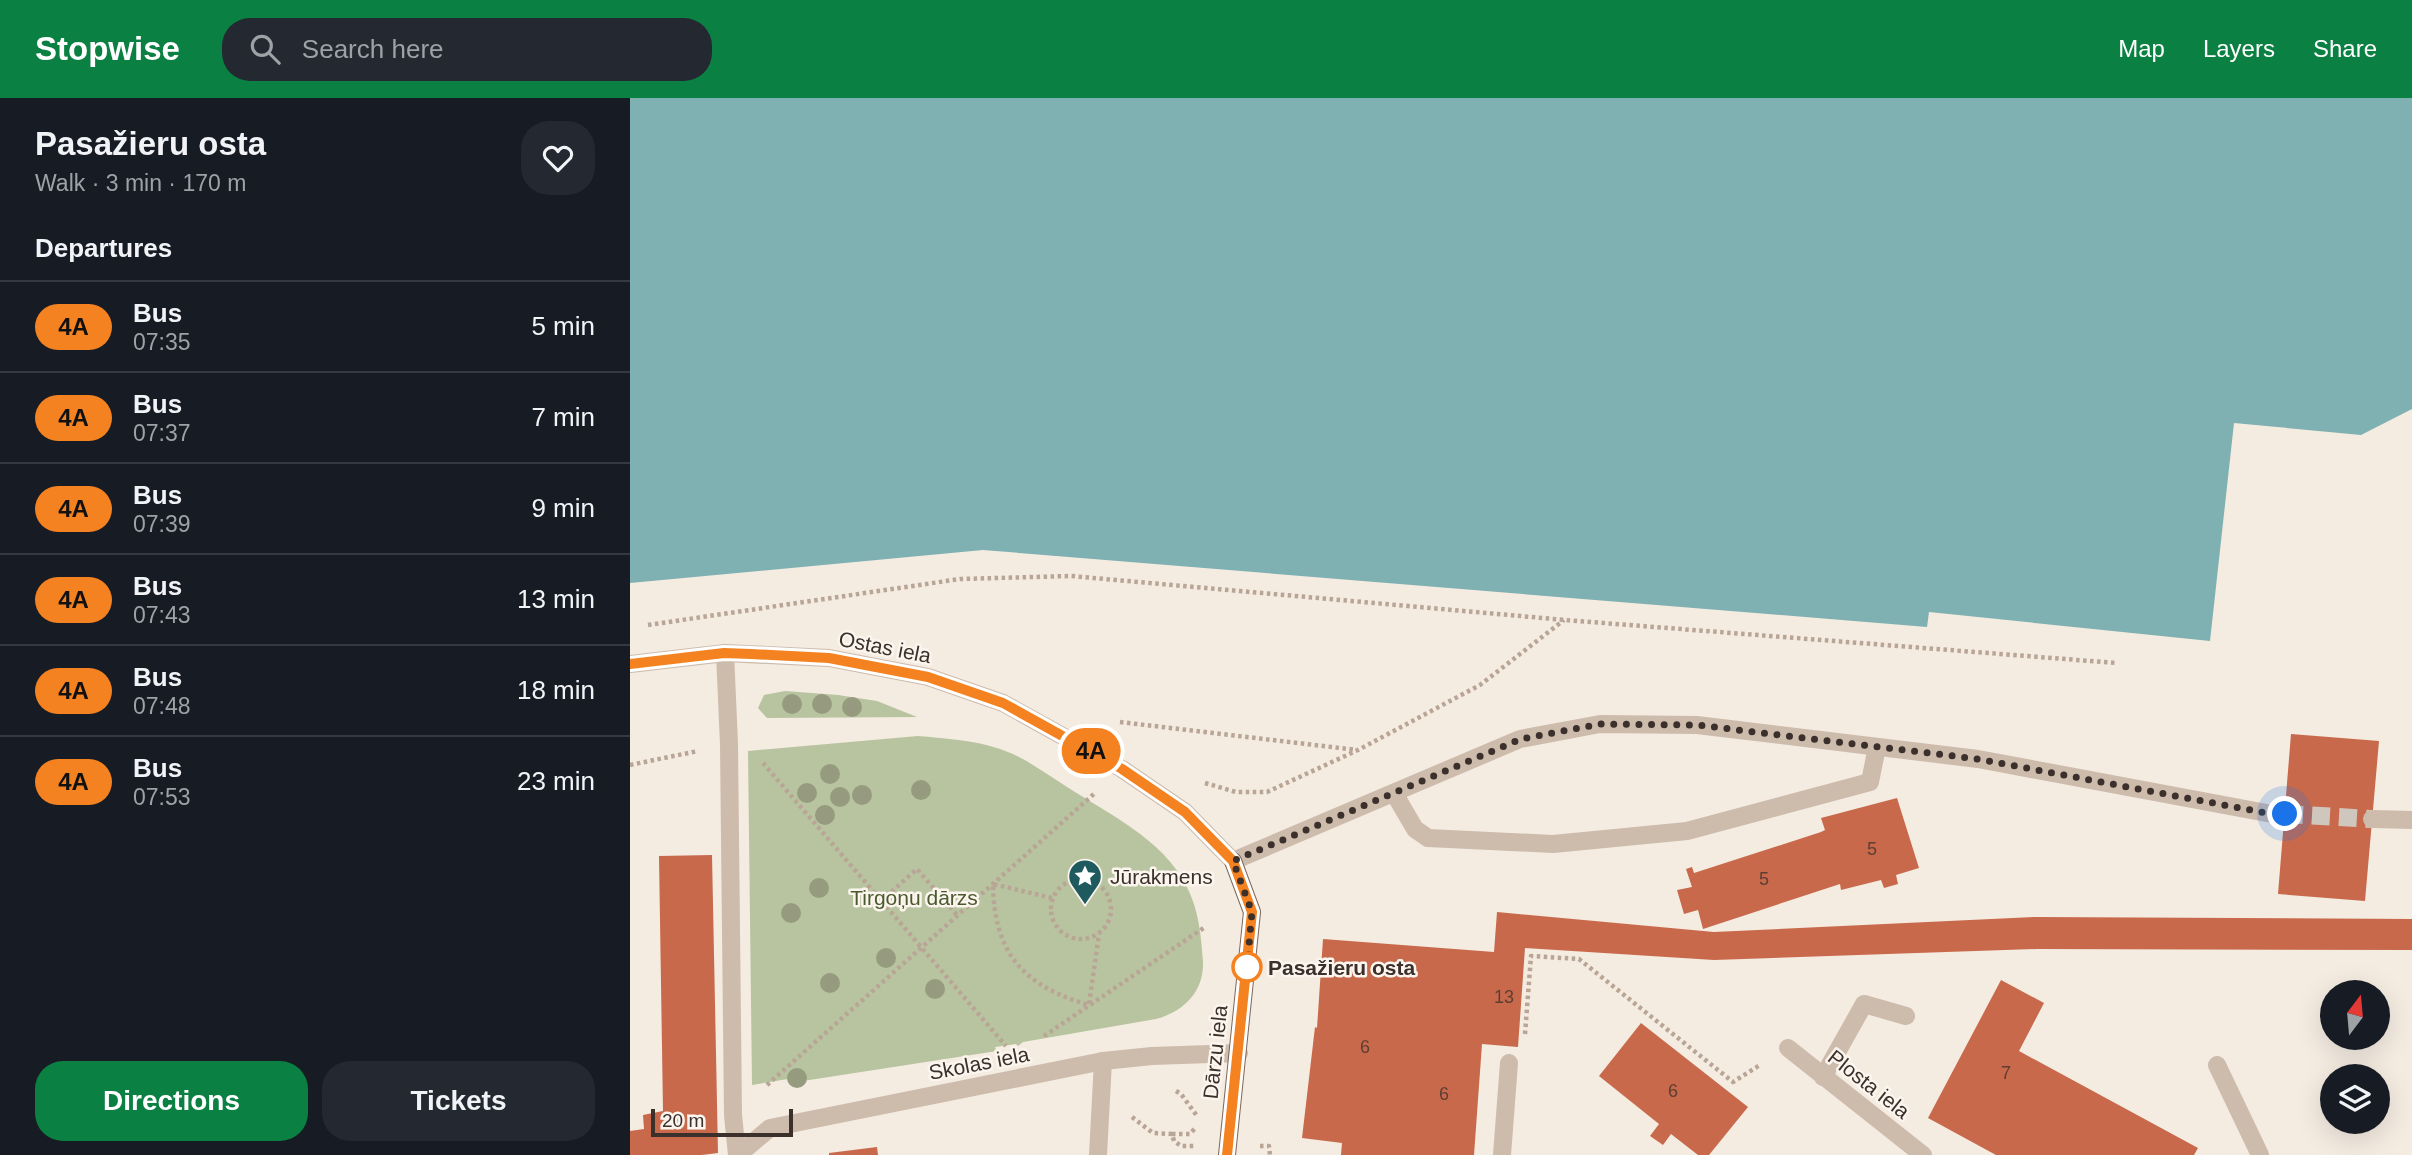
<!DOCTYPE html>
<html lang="en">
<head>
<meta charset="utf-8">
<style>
  :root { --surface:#171b24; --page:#242831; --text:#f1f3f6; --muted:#9ea1a6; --line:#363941; --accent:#0b8043 }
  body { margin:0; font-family:Arial,sans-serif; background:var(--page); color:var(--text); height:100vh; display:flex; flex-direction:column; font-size:26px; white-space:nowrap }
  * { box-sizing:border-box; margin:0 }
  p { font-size:23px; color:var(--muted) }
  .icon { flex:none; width:38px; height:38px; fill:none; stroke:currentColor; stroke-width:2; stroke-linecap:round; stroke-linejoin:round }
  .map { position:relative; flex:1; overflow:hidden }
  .sheet { display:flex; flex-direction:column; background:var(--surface); width:630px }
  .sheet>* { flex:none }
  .badge { padding:0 14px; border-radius:23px; font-size:24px; line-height:46px }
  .needle { width:46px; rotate:16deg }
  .controls { position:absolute; left:1690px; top:882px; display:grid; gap:14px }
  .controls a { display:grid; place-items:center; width:70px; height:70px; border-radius:50%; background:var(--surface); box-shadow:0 7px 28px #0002; font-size:35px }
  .scale { position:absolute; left:21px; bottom:18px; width:142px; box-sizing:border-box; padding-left:7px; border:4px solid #3b302b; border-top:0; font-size:19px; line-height:24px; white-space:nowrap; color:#3b302b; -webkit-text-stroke:5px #fbf5ee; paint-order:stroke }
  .you { position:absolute; width:35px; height:35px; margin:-18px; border:5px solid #fff; border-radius:50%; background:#1a73e8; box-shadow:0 0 0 10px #1a73e833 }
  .map>.badge { position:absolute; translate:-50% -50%; box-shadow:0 0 0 4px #fff }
  h2 { padding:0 35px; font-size:26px; line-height:63px }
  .round { display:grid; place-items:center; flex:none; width:74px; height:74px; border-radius:28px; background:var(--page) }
  .summary { display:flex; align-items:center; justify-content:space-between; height:119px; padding:0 35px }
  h1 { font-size:33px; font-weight:700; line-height:52px }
  .primary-button { display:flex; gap:14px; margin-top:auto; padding:14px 35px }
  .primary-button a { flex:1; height:80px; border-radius:28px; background:var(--accent); color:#fff; font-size:28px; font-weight:700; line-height:80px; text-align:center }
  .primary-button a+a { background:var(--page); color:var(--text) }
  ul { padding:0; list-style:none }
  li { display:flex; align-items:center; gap:21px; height:91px; padding:0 35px; border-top:2px solid var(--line) }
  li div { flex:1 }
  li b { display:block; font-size:26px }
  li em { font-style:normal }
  li .badge { min-width:77px; font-weight:700; text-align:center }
  header { display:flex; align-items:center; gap:42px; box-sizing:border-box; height:98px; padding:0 35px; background:var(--accent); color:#fff }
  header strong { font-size:33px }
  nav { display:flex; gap:38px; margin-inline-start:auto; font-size:24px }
  .search { width:490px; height:63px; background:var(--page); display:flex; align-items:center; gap:18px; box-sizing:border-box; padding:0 24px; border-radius:28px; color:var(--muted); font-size:26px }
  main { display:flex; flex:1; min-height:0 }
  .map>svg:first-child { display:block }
  .green { fill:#b8c4a0 }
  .water { fill:#7fb0b2 }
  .building { fill:#c8694b }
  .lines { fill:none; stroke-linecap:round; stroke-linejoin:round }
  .tertiary-tunnel { stroke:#cfc6bd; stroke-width:18; stroke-dasharray:18 9; stroke-linecap:butt }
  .path { stroke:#b9a596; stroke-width:4.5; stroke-dasharray:3.5 3.5; stroke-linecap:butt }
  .service { stroke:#cdbbac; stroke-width:18 }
  .pedestrian { stroke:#cdbbac; stroke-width:18 }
  .minor { stroke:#cdbbac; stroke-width:18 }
  .tertiary { stroke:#cdbbac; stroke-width:18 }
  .primary { stroke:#7d675c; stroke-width:18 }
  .tree { fill:#969b7f }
  .line-casing { stroke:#fff; stroke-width:16 }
  .line { stroke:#f58220; stroke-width:10 }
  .walk { stroke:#3b302b; stroke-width:7; stroke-dasharray:0 12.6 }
  .stop-dot { fill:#fff; stroke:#f58220; stroke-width:3.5 }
  .labels { text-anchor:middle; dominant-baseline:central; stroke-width:5; stroke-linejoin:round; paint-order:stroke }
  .number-label { font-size:18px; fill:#5e3e33 }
  .street-label { font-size:21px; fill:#3b302b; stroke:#fbf5ee }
  .poi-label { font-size:21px; fill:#3b302b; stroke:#fbf5ee; text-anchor:start }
  .park-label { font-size:21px; fill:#4a5a2e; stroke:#fbf5ee }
  .stop-label { font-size:21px; font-weight:bold; fill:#3b302b; stroke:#fbf5ee; text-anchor:start }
</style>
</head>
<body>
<header>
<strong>Stopwise</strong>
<div class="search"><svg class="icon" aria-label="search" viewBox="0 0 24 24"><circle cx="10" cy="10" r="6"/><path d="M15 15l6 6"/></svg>Search here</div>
<nav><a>Map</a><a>Layers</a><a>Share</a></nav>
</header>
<main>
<section class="sheet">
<div class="summary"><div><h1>Pasažieru osta</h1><p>Walk · 3 min · 170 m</p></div><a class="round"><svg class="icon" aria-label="heart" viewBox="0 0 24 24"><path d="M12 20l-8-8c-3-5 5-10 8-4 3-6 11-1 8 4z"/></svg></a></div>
<h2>Departures</h2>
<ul>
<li><span class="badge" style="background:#f58220;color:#111">4A</span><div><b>Bus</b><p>07:35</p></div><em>5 min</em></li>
<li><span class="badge" style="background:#f58220;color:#111">4A</span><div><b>Bus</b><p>07:37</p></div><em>7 min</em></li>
<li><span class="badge" style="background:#f58220;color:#111">4A</span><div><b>Bus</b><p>07:39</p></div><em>9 min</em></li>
<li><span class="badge" style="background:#f58220;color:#111">4A</span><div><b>Bus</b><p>07:43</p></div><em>13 min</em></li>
<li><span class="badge" style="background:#f58220;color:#111">4A</span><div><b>Bus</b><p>07:48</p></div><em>18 min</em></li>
<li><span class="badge" style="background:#f58220;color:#111">4A</span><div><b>Bus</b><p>07:53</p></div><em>23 min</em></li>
</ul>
<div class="primary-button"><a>Directions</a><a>Tickets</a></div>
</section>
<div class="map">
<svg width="1782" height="1057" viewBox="0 0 1782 1057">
  <rect width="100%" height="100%" fill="#f4ebe1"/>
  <path class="green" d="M155 593 208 597 247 603 287 619 137 620 128 610 134 597Z
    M288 638C321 641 357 643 387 658 405 667 421 679 437 689 479 716 532 741 556 787 569 812 571 837 573 864 574 894 553 914 526 921L393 944 388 948 386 946 365 949 367 953 160 985 158 981 122 987 118 653Z"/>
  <path class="water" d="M0 0H1782V311L1731 337 1604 325 1580 543 1299 514 1297 529 353 452 0 485Z"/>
  <path class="building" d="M1661 636 1749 643 1735 803 1648 796Z
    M1267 700 1289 770 1266 777 1268 786 1254 790 1251 782 1211 792 1210 786 1073 831 1068 812 1054 816 1047 792 1062 789 1056 771 1062 769 1064 775 1191 734 1195 732 1191 720Z
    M82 757 88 1055 72 1057H0V1033L14 1031 13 1017 33 1013 29 758Z
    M867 814 1084 834 1404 819 1782 821V852L1407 851 1084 862 895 850 888 949 852 946 844 1057H711L712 1045 672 1040 685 929 687 930 693 841 864 854Z
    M1371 882 1414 905 1389 953 1568 1050 1564 1057H1366L1298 1020Z
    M1011 925 1118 1009 1079 1057H1068L1041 1036 1033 1047 1020 1038 1029 1026 969 978Z
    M247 1049 248 1057H199V1055Z"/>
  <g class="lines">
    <path class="tertiary-tunnel" d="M1655 716 1742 721"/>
    <path class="path" d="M18 527 330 481 441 478 935 522 1486 565
      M490 624 727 652
      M133 665 376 948
      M0 667 68 653
      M575 685 606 694H637L728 652 850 587 934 522
      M421 811a30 30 0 1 1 60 0a30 30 0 1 1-60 0Z
      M422 800 363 786C364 855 393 888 459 907L469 836
      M251 803 287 771 327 817
      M895 936 901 858 949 861 1103 984 1130 967
      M414 938 575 829
      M137 987 465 695
      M546 993 551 996 567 1018
      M502 1019 523 1035 542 1036 544 1043 551 1048H565
      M542 1036H560L566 1029
      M630 1048H639L640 1057"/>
    <path class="service" d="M764 695 785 731 798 740 923 746 1057 733 1240 684 1247 649
      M1587 967 1630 1057
      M1193 979 1234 906 1276 918
      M468 1057 473 963
      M872 1057 879 965"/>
    <path class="pedestrian" d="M95 555 99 646 103 1017 107 1057"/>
    <path class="minor" d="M1158 950 1293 1057
      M108 1057 140 1030 473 963 522 958 609 955"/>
    <path class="tertiary" d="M0 566 95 555 199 560 298 579 373 605 492 671 555 714 603 763 890 641 970 626 1067 627 1348 661 1642 716H1655
      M1742 721 1782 722"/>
    <path class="primary" d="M597 1057 622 814 603 763"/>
  </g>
  <g class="tree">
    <circle cx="162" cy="606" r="10"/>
    <circle cx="192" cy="606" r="10"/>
    <circle cx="222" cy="609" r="10"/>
    <circle cx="200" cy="676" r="10"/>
    <circle cx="291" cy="692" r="10"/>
    <circle cx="177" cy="695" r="10"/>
    <circle cx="232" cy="697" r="10"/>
    <circle cx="210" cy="699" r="10"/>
    <circle cx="195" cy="717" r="10"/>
    <circle cx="189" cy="790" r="10"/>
    <circle cx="161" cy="815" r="10"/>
    <circle cx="256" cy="860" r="10"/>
    <circle cx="200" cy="885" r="10"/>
    <circle cx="305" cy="891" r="10"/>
    <circle cx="167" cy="980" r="10"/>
  </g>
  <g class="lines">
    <g class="line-casing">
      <path id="line" d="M0 566 94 555 121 556 199 560 298 579 373 605 492 671 555 714 603 763 622 814 597 1057"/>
    </g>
    <use href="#line" class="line"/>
    <path class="walk" d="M617 869 622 814 603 763 891 641 970 626 1067 627 1348 661 1642 716H1655"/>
  </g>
  <defs>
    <g id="sight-pin" transform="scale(1.75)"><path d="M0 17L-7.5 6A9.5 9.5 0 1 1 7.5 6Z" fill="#1f5a5e" stroke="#fbf5ee"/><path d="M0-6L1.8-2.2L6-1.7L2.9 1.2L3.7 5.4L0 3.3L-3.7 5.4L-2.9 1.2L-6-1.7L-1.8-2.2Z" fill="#fff"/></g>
  </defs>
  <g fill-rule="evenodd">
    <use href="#sight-pin" x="455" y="778"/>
  </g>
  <circle class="stop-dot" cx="617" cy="869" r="14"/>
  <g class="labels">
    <g class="number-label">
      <text x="1242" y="751">5</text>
      <text x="1134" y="781">5</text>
      <text x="874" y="899">13</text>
      <text x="735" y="949">6</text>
      <text x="1376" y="975">7</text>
      <text x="1043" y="993">6</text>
      <text x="814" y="996">6</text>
    </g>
    <g class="street-label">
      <text transform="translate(255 549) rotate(11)">Ostas iela</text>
      <text transform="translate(585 954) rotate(-84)">Dārzu iela</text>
      <text transform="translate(349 965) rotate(-11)">Skolas iela</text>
      <text transform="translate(1239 986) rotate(38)">Plosta iela</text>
    </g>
    <g class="poi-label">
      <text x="480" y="778">Jūrakmens</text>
    </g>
    <g class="park-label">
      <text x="284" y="799">Tirgoņu dārzs</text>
    </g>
    <g class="stop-label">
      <text x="638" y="869">Pasažieru osta</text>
    </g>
  </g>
</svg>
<div class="controls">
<a><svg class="needle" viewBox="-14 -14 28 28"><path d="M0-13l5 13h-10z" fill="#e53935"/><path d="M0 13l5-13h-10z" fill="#9ea1a6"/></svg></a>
<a><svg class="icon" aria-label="layers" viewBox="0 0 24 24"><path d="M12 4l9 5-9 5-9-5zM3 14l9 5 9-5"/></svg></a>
</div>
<div class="scale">20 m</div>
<div class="you" style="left:1655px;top:716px"></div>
<b class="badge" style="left:461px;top:653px;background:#f58220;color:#111">4A</b>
</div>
</main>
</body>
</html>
